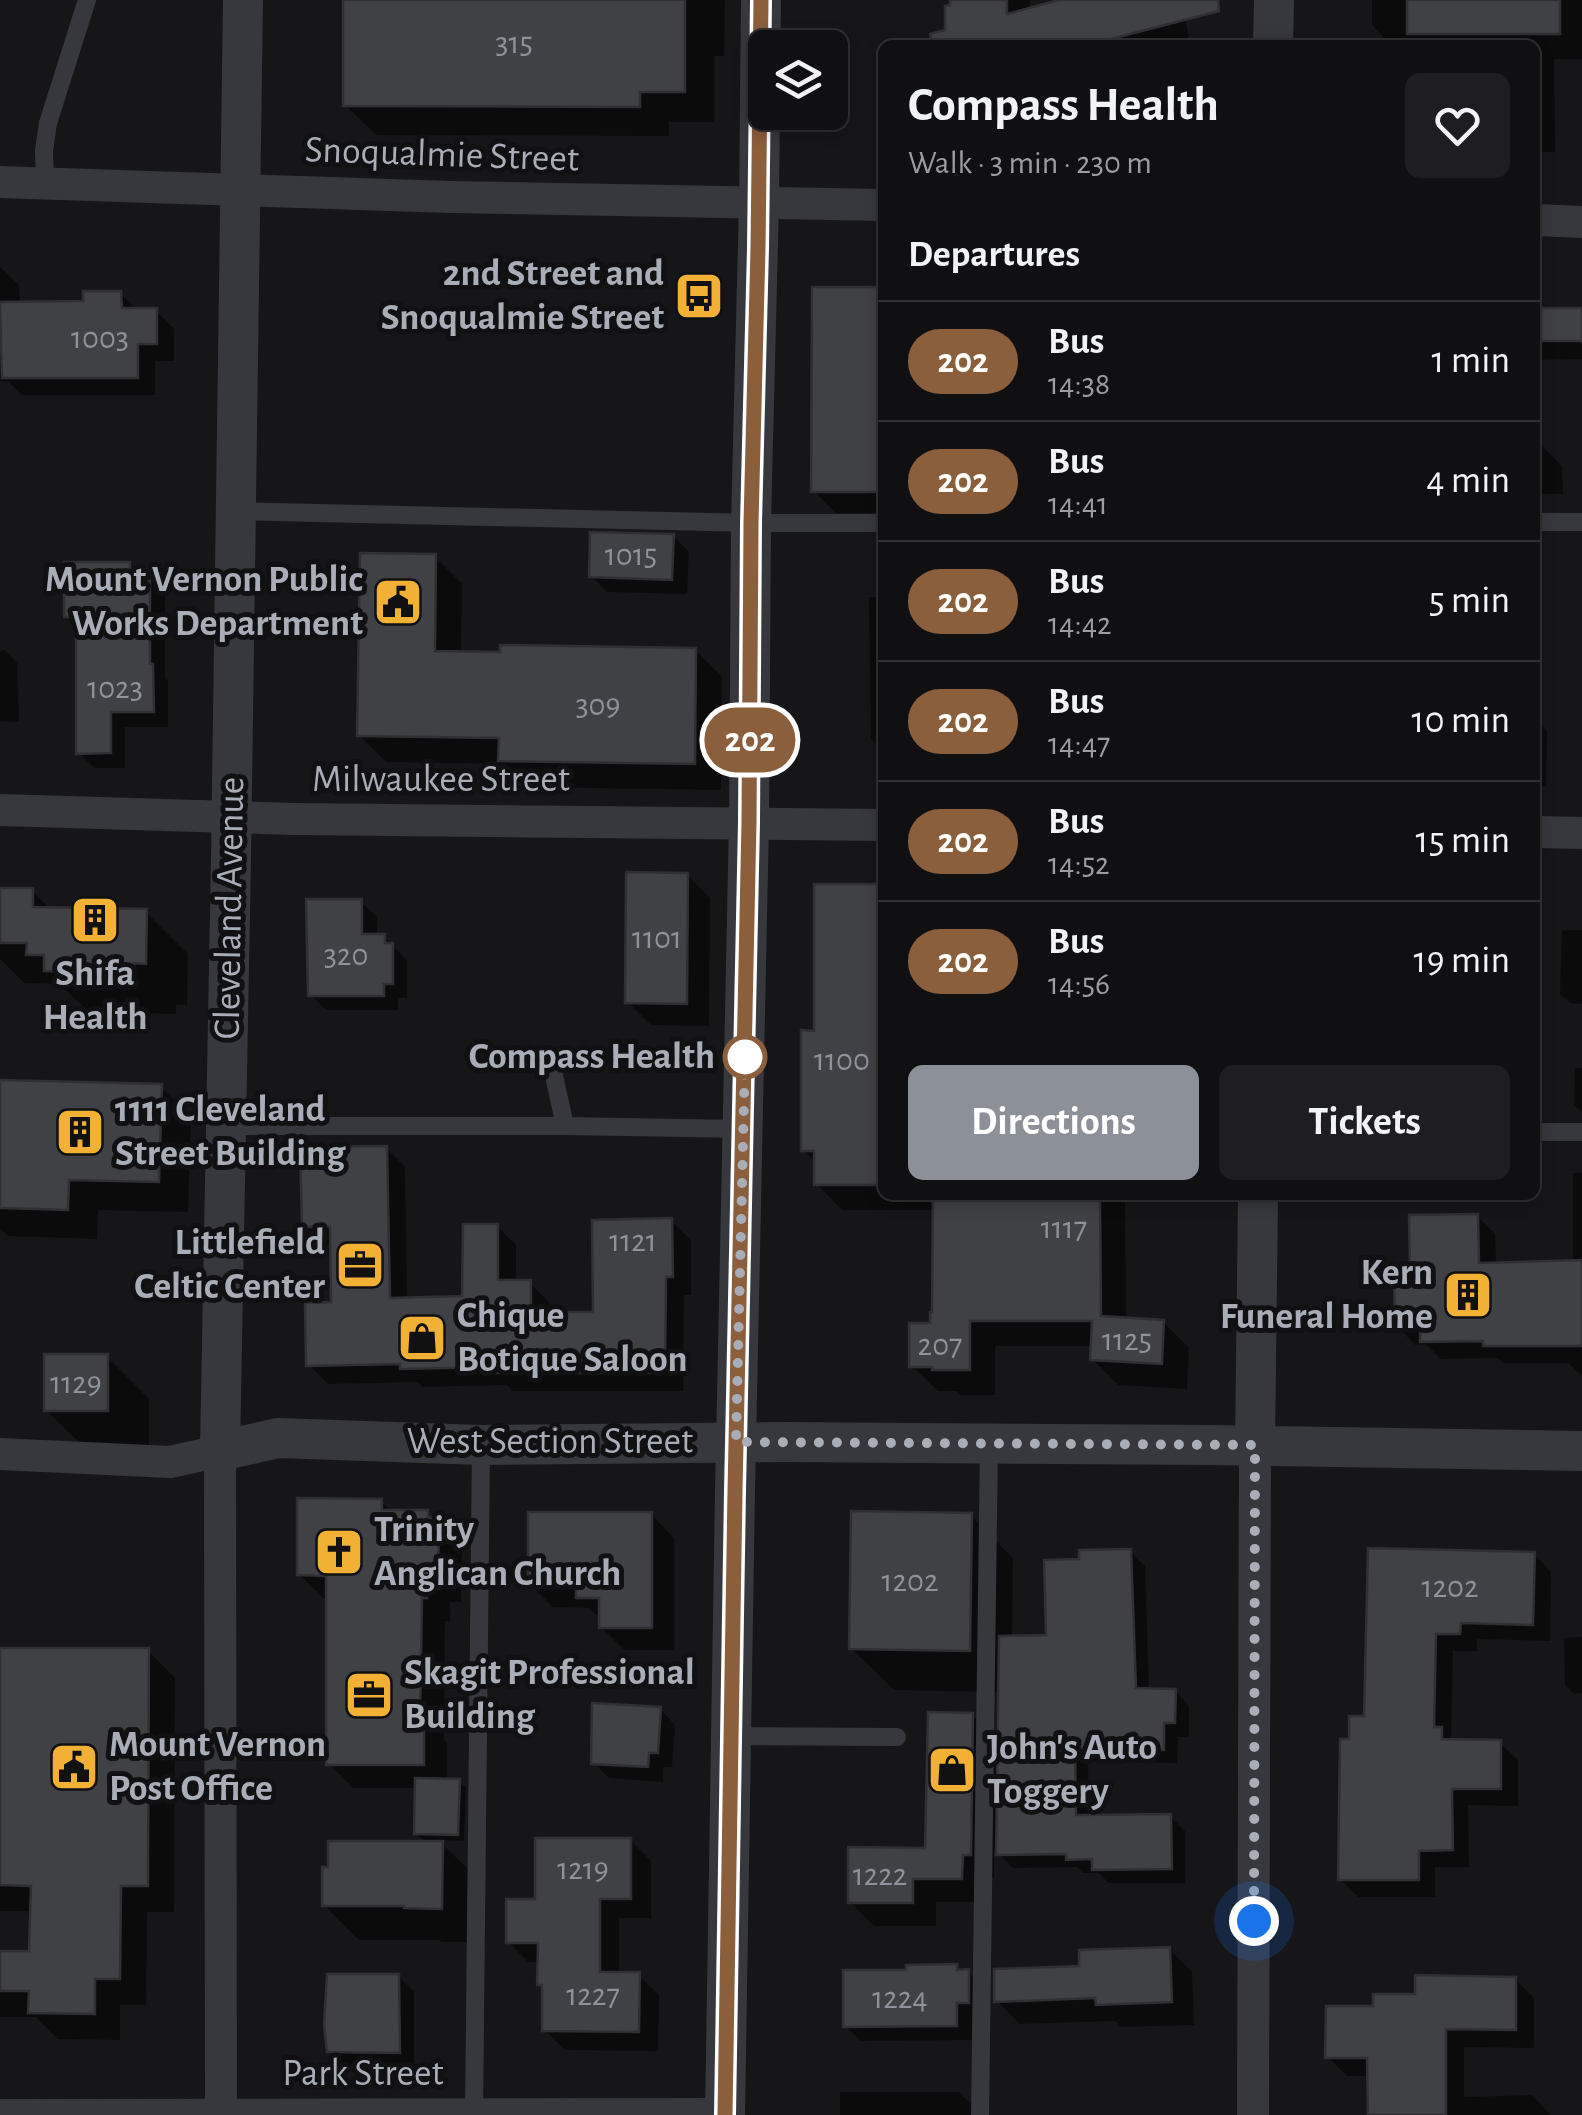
<!DOCTYPE html>
<html lang="en">
<head>
<meta charset="utf-8">
<style>
  :root { --surface:#101012; --page:#1e1e20; --text:#f1f3f6; --muted:#9c9d9f; --line:#303032; --accent:#8c9099 }
  body { margin:0; font-family:"Alegreya Sans",sans-serif; background:var(--page); color:var(--text); height:100vh; display:flex; flex-direction:column; font-size:38px; white-space:nowrap }
  * { box-sizing:border-box; margin:0 }
  p { font-size:32px; color:var(--muted) }
  .icon { flex:none; width:55px; height:55px; fill:none; stroke:currentColor; stroke-width:2; stroke-linecap:round; stroke-linejoin:round }
  .map { position:relative; flex:1; overflow:hidden }
  .drawer { position:absolute; left:878px; top:40px; width:662px; height:1160px; display:flex; flex-direction:column; background:var(--surface); border-radius:15px; box-shadow:0 5px 15px #0003,0 0 0 2px var(--line) }
  .drawer>* { flex:none }
  .badge { padding:0 20px; border-radius:32px; font-size:35px; line-height:65px }
  .controls { position:absolute; left:748px; top:30px; display:grid; gap:20px }
  .controls a { display:grid; place-items:center; width:100px; height:100px; border-radius:15px; background:var(--surface); box-shadow:0 5px 15px #0003,0 0 0 2px var(--line); font-size:50px }
  .you { position:absolute; width:50px; height:50px; margin:-25px; border:8px solid #fff; border-radius:50%; background:#1a73e8; box-shadow:0 0 0 15px #1a73e833 }
  .map>.badge { position:absolute; translate:-50% -50%; box-shadow:0 0 0 5px #fff }
  h2 { padding:0 30px; font-size:38px; line-height:90px }
  .round { display:grid; place-items:center; flex:none; width:105px; height:105px; border-radius:15px; background:var(--page) }
  .head { display:flex; align-items:center; justify-content:space-between; height:170px; padding:0 30px }
  h1 { font-size:48px; font-weight:700; line-height:75px }
  .primary-button { display:flex; gap:20px; margin-top:auto; padding:20px 30px }
  .primary-button a { flex:1; height:115px; border-radius:15px; background:var(--accent); color:#fff; font-size:40px; font-weight:700; line-height:115px; text-align:center }
  .primary-button a+a { background:var(--page); color:var(--text) }
  ul { padding:0; list-style:none }
  li { display:flex; align-items:center; gap:30px; height:120px; padding:0 30px; border-top:2px solid var(--line) }
  li div { flex:1 }
  li b { display:block; font-size:38px }
  li em { font-style:normal }
  li .badge { min-width:110px; font-weight:700; text-align:center }
  .map>svg:first-child { display:block }
  .shadow { fill:#0007 }
  .building { fill:#404145; stroke:#303034; stroke-width:2.5 }
  .lines { fill:none; stroke-linecap:round; stroke-linejoin:round }
  .service { stroke:#37383d; stroke-width:18 }
  .minor { stroke:#37383d; stroke-width:32 }
  .tertiary { stroke:#37383d; stroke-width:40 }
  .line-casing { stroke:#fff; stroke-width:22 }
  .line { stroke:#8b5e3c; stroke-width:15 }
  .walk { stroke:#a8adb8; stroke-width:10; stroke-dasharray:0 18 }
  .stop-dot { fill:#fff; stroke:#8b5e3c; stroke-width:5 }
  .labels { text-anchor:middle; dominant-baseline:central; stroke-width:10; stroke-linejoin:round; paint-order:stroke }
  .number-label { font-size:32px; fill:#8e929b }
  .street-label { font-size:38px; fill:#a8adb8; stroke:#111113 }
  .poi-label { font-size:38px; font-weight:bold; fill:#a8adb8; stroke:#111113; text-anchor:start }
  .stop-label { font-size:38px; font-weight:bold; fill:#a8adb8; stroke:#111113; text-anchor:end }
</style>
</head>
<body>
<div class="map">
<svg width="1582" height="2115" viewBox="0 0 1582 2115">
  <rect width="100%" height="100%" fill="#161618"/>
  <path class="shadow" d="M346 0H725L724 56H714V122H669V136L376 135 345 105Z
    M953 0H1030L1029 45H947Z
    M1069 0H1182L1190 45H1046Z
    M1372 0H1582V59H1554L1555 152H1535V45H1382V35L1372 25Z
    M0 267 19 285 20 305 86 303 120 293 138 311H156L174 329V361H155V395H22L9 382 0 381Z
    M814 289H882V513H836L814 491Z
    M1582 310V359L1535 360V311Z
    M1535 443H1539L1562 466 1563 494H1536L1537 527H1535Z
    M673 536 689 552 687 594 607 592 592 576Z
    M435 557 462 584 461 654 695 650 722 677 721 790 528 787 504 764 386 762 359 735Z
    M129 565 136 572H149L165 587V678L168 681V727H125V768H94L79 753 78 627 66 616Z
    M869 597H882V750L871 738Z
    M5 650 17 663 19 722 0 721V651Z
    M1535 719 1547 731 1546 786 1535 785Z
    M687 875 710 898 709 1026 651 1025 628 1002Z
    M817 887H882V1195H1125L1126 1320 1163 1322 1189 1348 1187 1389 1118 1385 1092 1359 1093 1346H995V1395H960L957 1391H938L912 1366 933 1326 935 1210H842L817 1184V1163L803 1150 816 1034Z
    M0 890 32 891 51 910 146 912 188 954 187 1005 176 1004V1014L89 1012 59 984 24 983 0 959Z
    M361 902 377 917V936H384L407 961V998H398V1010H326L311 995Z
    M1562 930H1582V1004L1570 1003 1560 994Z
    M1575 1068H1582V1112L1574 1105Z
    M0 1083 160 1086 191 1117 188 1212 98 1210 97 1239 8 1236 0 1229Z
    M386 1148 405 1167 407 1300 465 1299 497 1226 516 1245V1283H530L549 1302V1315H596L671 1221 691 1240V1295H684L683 1391H512L507 1385 422 1387 418 1382 328 1384 309 1365 334 1304 333 1245H323L304 1226Z
    M1573 1173H1582V1376L1568 1363H1503L1498 1358 1441 1359 1426 1344 1415 1345 1398 1327 1412 1268 1477 1216 1495 1234 1496 1265 1573 1263Z
    M107 1357 149 1399V1452H89L46 1410Z
    M381 1502 392 1512H427L462 1544 461 1602H450V1621H445L444 1739 447 1743V1781H458L466 1788 464 1841 438 1840 477 1878 476 1942H442L439 1940H359L324 1905 427 1844 416 1833 417 1788H353L329 1764 328 1598H323L299 1574Z
    M651 1514 674 1538V1650H624L601 1627V1620L589 1608 553 1607 530 1584Z
    M971 1516 1013 1558 1012 1638H1048L1082 1562 1130 1551 1145 1566 1149 1691H1175L1189 1706V1737H1178L1177 1763 1088 1761 1089 1817 1170 1816 1185 1831V1883H1109L1098 1873H1083L1077 1867 1013 1868 994 1849V1878H986L985 1902H936V1926H874L850 1902 928 1850 972 1715 1000 1744 1001 1692 894 1690 851 1648Z
    M1370 1550 1534 1554 1551 1572 1550 1641 1477 1639V1651H1453L1451 1739 1454 1742 1500 1743 1518 1760V1806L1468 1805 1469 1867H1435V1897H1358L1340 1879 1351 1741 1366 1718Z
    M1582 1637V1693L1574 1694 1565 1685 1564 1638Z
    M0 1650 148 1651 175 1678 174 1912H147L146 2005H120V2040L58 2039 36 2017H0V1953H31L32 1911H0Z
    M660 1709 675 1725 672 1767H663V1782L609 1778 594 1763Z
    M630 1840 651 1861V1918H619V1975H638L659 1995 658 2051 565 2050 545 2030V1989L540 1984V1962H528L508 1942 537 1902Z
    M1169 1949 1192 1972 1194 2025 1121 2027 1115 2021 1020 2024 997 2001 1082 1968Z
    M956 1967 962 1972H968L984 1987 983 2017 972 2018V2040L861 2041 845 2026 909 1973Z
    M398 1976 414 1992V2067L344 2066 329 2051Z
    M1515 1979 1534 1998V2048L1464 2047V2097L1532 2095 1551 2115H1371L1370 2076H1347L1328 2057 1375 2009 1417 1997Z
    M840 2092H959L976 2109V2115H840Z"/>
  <path class="building" d="M343 0H685V92H640V107L343 106Z
    M950 0H1007V14L1059 0H1218L1219 11 1088 45H931L930 34 945 30V6L950 5Z
    M1407 0H1560V34H1407Z
    M812 287H882V492H811Z
    M83 291H121L122 308H157V344H138V378H2L0 302 83 301Z
    M1541 308H1582V341H1541Z
    M590 532 674 534 672 580 589 577Z
    M360 553 436 554 435 651 500 652V645L696 648 695 764 498 761 499 738 357 736Z
    M64 562H130V569H150V664H153L154 712H111V753L76 754V617H64Z
    M626 872 688 873 687 1004 625 1003Z
    M814 884H882V1185H814V1151H801V1030L814 1031Z
    M0 888H33V907L147 909 146 964 134 963V973L44 971V955H26L27 943H0Z
    M306 899H362V934H385V943H393V984H384V996H308Z
    M0 1080 162 1084 159 1182 69 1180 68 1210 0 1208Z
    M387 1146 390 1298 462 1296 463 1224H498V1280H531V1312H593L592 1220 672 1218 673 1277H666L665 1373H491V1367L400 1369V1364L306 1366 305 1303 331 1302 330 1227H302L300 1147Z
    M933 1195H1100L1101 1316 1164 1320 1162 1364 1090 1360 1092 1321H970V1370H932V1367H909V1323H930V1312H932Z
    M1478 1214 1479 1263 1582 1260V1346H1483V1341L1420 1342V1327L1395 1328 1394 1267 1410 1266 1409 1215Z
    M44 1354H108V1411H44Z
    M297 1498 382 1499V1510H428V1517H439L438 1578H427V1598H422L420 1716H424V1765H326V1576L297 1575Z
    M851 1511 972 1513 970 1651 849 1649Z
    M528 1512H652V1628H599V1598H576V1586L528 1585Z
    M1368 1548 1535 1552 1533 1625 1461 1623 1460 1634H1436L1434 1727H1442V1739L1501 1740V1789H1452L1453 1850 1419 1851V1880H1338L1340 1739H1349V1716H1364Z
    M1131 1549 1136 1688 1176 1689 1175 1723H1164V1750L1075 1748 1076 1815 1171 1814 1172 1869 1092 1870V1859L1066 1860V1854L996 1855 999 1636 1046 1635 1044 1560 1079 1559V1550Z
    M0 1648H149L148 1886H121L120 1979H95V2014L28 2013 29 1991H0V1951H29L31 1886 0 1885Z
    M592 1703 661 1707 658 1753H649L648 1767 591 1764Z
    M928 1712 973 1713 971 1855H963L962 1879H913V1903H848V1847L925 1848Z
    M415 1778 460 1779 458 1835 414 1834Z
    M535 1838H631V1899H600V1972H640L639 2032 542 2031V1985H537L538 1943H506V1899H535Z
    M328 1841H443L442 1909 404 1908V1906H322V1867H328Z
    M1170 1947 1172 2002 1096 2005 1095 1998 994 2002V1969L1079 1966V1950Z
    M957 1964V1970L969 1969V2003H957V2026L843 2027V1970H906V1965Z
    M327 1974H399L400 2053 327 2052 324 2025Z
    M1415 1975 1516 1977V2030L1446 2029V2115H1368L1367 2058H1325L1326 2006H1373V1994H1415Z"/>
  <g class="lines">
    <path class="service" d="M45 183 44 151 48 123 87 0
      M235 511 751 523H882
      M1535 522H1582
      M551 1062 565 1126
      M226 1126H565L743 1129
      M1535 1132H1582
      M731 1736 897 1737
      M474 2115 481 1445
      M980 2115 989 1443"/>
    <path class="minor" d="M0 182 451 197 882 205
      M1535 220 1582 222
      M0 810 295 819 882 825
      M1535 832 1582 833
      M0 1454 170 1462 220 1451 221 2115
      M0 2115 725 2114
      M1253 2115 1255 1445"/>
    <path class="tertiary" d="M243 0 231 858 220 1451 278 1438 481 1445 784 1442 1207 1445 1582 1451
      M1273 45 1274 0
      M1255 1445 1258 1195
      M725 2115 735 1491 749 822 751 523 759 202 761 0"/>
  </g>
  <g class="lines">
    <g class="line-casing">
      <path id="line" d="M725 2115 735 1491 749 822 751 523 758 248 761 0"/>
    </g>
    <use href="#line" class="line"/>
    <path class="walk" d="M745 1057 736 1442 1255 1445 1254 1921"/>
  </g>
  <defs>
    <g id="bus-square" transform="scale(2.5)"><rect x="-9" y="-9" width="18" height="18" rx="4" fill="#f2b134" stroke="#111113"/><path d="M-5-6H5V4H4V6H2V4H-2V6H-4V4H-5ZM-3.5-4V0h7V-4ZM-3.5 1.2v1.5H-2V1.2ZM2 1.2v1.5H3.5V1.2Z" fill="#111"/></g>
    <g id="civic-square" transform="scale(2.5)"><rect x="-9" y="-9" width="18" height="18" rx="4" fill="#f2b134" stroke="#111113"/><path d="M-.6-6.5H3V-4.5H.6V-3L4-1V1h2V6H-6V1h2V-1L-.6-3ZM-1.2 2.5V6h2.4V2.5Z" fill="#111"/></g>
    <g id="building-square" transform="scale(2.5)"><rect x="-9" y="-9" width="18" height="18" rx="4" fill="#f2b134" stroke="#111113"/><path d="M-4-6H4V6H1V3H-1V6H-4ZM-2.5-4.3h1.7v1.8h-1.7ZM.8-4.3h1.7v1.8H.8ZM-2.5-1h1.7V.8h-1.7ZM.8-1h1.7V.8H.8Z" fill="#111"/></g>
    <g id="office-square" transform="scale(2.5)"><rect x="-9" y="-9" width="18" height="18" rx="4" fill="#f2b134" stroke="#111113"/><path d="M-6-3h4V-5.5h4V-3h4V5H-6ZM-1-4.5V-3h2v-1.5ZM-6 0V1H6V0Z" fill="#111"/></g>
    <g id="shop-square" transform="scale(2.5)"><rect x="-9" y="-9" width="18" height="18" rx="4" fill="#f2b134" stroke="#111113"/><path d="M-5-2.5h2.3a2.7 3.5 0 0 1 5.4 0H5L5.5 6h-11ZM-1.5-2.5h3a1.5 2.3 0 0 0-3 0Z" fill="#111"/></g>
    <g id="church-square" transform="scale(2.5)"><rect x="-9" y="-9" width="18" height="18" rx="4" fill="#f2b134" stroke="#111113"/><path d="M-1.2-6h2.4v3.5h3.3v2.4h-3.3V6h-2.4V-.1h-3.3v-2.4h3.3Z" fill="#111"/></g>
  </defs>
  <g fill-rule="evenodd">
    <use href="#bus-square" x="699" y="296"/>
    <use href="#civic-square" x="398" y="602"/>
    <use href="#building-square" x="95" y="920"/>
    <use href="#building-square" x="80" y="1132"/>
    <use href="#office-square" x="360" y="1265"/>
    <use href="#building-square" x="1468" y="1295"/>
    <use href="#shop-square" x="422" y="1338"/>
    <use href="#church-square" x="339" y="1552"/>
    <use href="#office-square" x="369" y="1695"/>
    <use href="#civic-square" x="74" y="1767"/>
    <use href="#shop-square" x="952" y="1770"/>
  </g>
  <circle class="stop-dot" cx="745" cy="1057" r="20"/>
  <g class="labels">
    <g class="number-label">
      <text x="514" y="43">315</text>
      <text x="100" y="338">1003</text>
      <text x="631" y="555">1015</text>
      <text x="115" y="688">1023</text>
      <text x="598" y="705">309</text>
      <text x="657" y="938">1101</text>
      <text x="346" y="955">320</text>
      <text x="842" y="1060">1100</text>
      <text x="1064" y="1228">1117</text>
      <text x="633" y="1241">1121</text>
      <text x="1127" y="1340">1125</text>
      <text x="940" y="1345">207</text>
      <text x="76" y="1383">1129</text>
      <text x="910" y="1581">1202</text>
      <text x="1450" y="1587">1202</text>
      <text x="583" y="1869">1219</text>
      <text x="880" y="1875">1222</text>
      <text x="593" y="1995">1227</text>
      <text x="900" y="1998">1224</text>
    </g>
    <g class="street-label">
      <text transform="translate(442 155) rotate(2)">Snoqualmie Street</text>
      <text x="441" y="780">Milwaukee Street</text>
      <text transform="translate(230 908) rotate(-89)">Cleveland Avenue</text>
      <text x="550" y="1442">West Section Street</text>
      <text x="363" y="2074">Park Street</text>
    </g>
    <g class="poi-label">
      <text x="664" y="274" text-anchor="end">2nd Street and<tspan x="664" dy="44">Snoqualmie Street</tspan></text>
      <text x="363" y="580" text-anchor="end">Mount Vernon Public<tspan x="363" dy="44">Works Department</tspan></text>
      <text x="95" y="974" text-anchor="middle">Shifa<tspan x="95" dy="44">Health</tspan></text>
      <text x="115" y="1110">1111 Cleveland<tspan x="115" dy="44">Street Building</tspan></text>
      <text x="325" y="1243" text-anchor="end">Littlefield<tspan x="325" dy="44">Celtic Center</tspan></text>
      <text x="1433" y="1273" text-anchor="end">Kern<tspan x="1433" dy="44">Funeral Home</tspan></text>
      <text x="457" y="1316">Chique<tspan x="457" dy="44">Botique Saloon</tspan></text>
      <text x="374" y="1530">Trinity<tspan x="374" dy="44">Anglican Church</tspan></text>
      <text x="404" y="1673">Skagit Professional<tspan x="404" dy="44">Building</tspan></text>
      <text x="109" y="1745">Mount Vernon<tspan x="109" dy="44">Post Office</tspan></text>
      <text x="987" y="1748">John's Auto<tspan x="987" dy="44">Toggery</tspan></text>
    </g>
    <g class="stop-label">
      <text x="715" y="1057">Compass Health</text>
    </g>
  </g>
</svg>
<div class="controls">
<a><svg class="icon" aria-label="layers" viewBox="0 0 24 24"><path d="M12 4l9 5-9 5-9-5zM3 14l9 5 9-5"/></svg></a>
</div>
<div class="you" style="left:1254px;top:1921px"></div>
<b class="badge" style="left:750px;top:740px;background:#8b5e3c;color:#fff">202</b>
<section class="drawer">
<div class="head"><div><h1>Compass Health</h1><p>Walk · 3 min · 230 m</p></div><a class="round"><svg class="icon" aria-label="heart" viewBox="0 0 24 24"><path d="M12 20l-8-8c-3-5 5-10 8-4 3-6 11-1 8 4z"/></svg></a></div>
<h2>Departures</h2>
<ul>
<li><span class="badge" style="background:#8b5e3c;color:#fff">202</span><div><b>Bus</b><p>14:38</p></div><em>1 min</em></li>
<li><span class="badge" style="background:#8b5e3c;color:#fff">202</span><div><b>Bus</b><p>14:41</p></div><em>4 min</em></li>
<li><span class="badge" style="background:#8b5e3c;color:#fff">202</span><div><b>Bus</b><p>14:42</p></div><em>5 min</em></li>
<li><span class="badge" style="background:#8b5e3c;color:#fff">202</span><div><b>Bus</b><p>14:47</p></div><em>10 min</em></li>
<li><span class="badge" style="background:#8b5e3c;color:#fff">202</span><div><b>Bus</b><p>14:52</p></div><em>15 min</em></li>
<li><span class="badge" style="background:#8b5e3c;color:#fff">202</span><div><b>Bus</b><p>14:56</p></div><em>19 min</em></li>
</ul>
<div class="primary-button"><a>Directions</a><a>Tickets</a></div>
</section>
</div>
</body>
</html>
